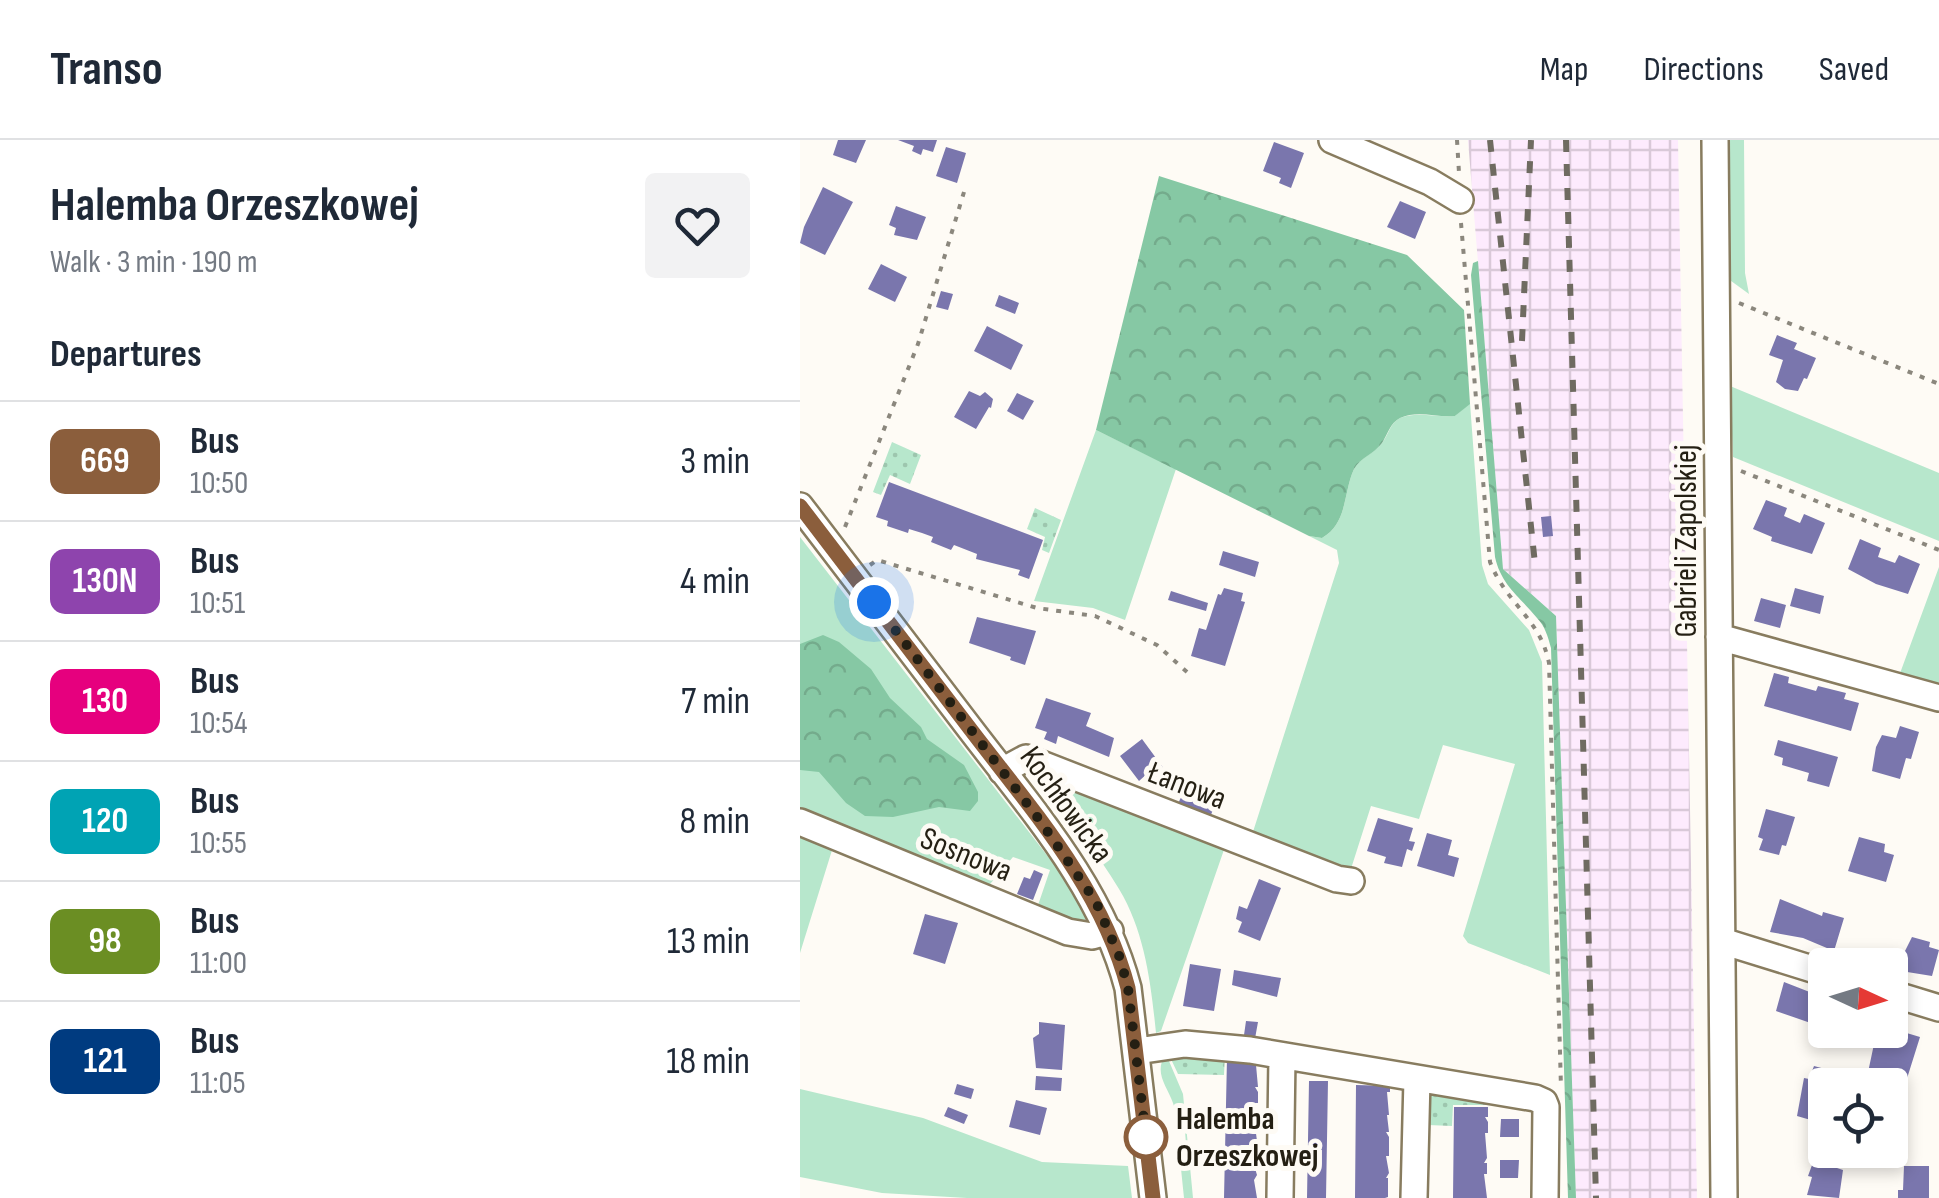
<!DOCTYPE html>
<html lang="en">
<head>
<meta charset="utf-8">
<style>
  :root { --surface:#fff; --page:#f2f2f3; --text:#1f2937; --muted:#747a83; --line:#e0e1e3 }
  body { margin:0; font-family:"Sofia Sans Condensed",sans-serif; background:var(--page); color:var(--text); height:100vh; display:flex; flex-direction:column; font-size:38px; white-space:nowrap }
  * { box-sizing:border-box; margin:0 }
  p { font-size:32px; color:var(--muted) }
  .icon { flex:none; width:55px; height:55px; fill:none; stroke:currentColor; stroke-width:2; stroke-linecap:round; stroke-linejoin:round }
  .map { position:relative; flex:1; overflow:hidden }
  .side { display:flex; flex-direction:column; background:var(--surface); width:800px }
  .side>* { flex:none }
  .badge { padding:0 20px; border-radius:15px; font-size:35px; line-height:65px }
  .needle { width:65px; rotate:94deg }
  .fabs { position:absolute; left:1008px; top:808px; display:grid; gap:20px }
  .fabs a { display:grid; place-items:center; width:100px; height:100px; border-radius:10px; background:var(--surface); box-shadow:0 5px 15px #0003; font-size:50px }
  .you { position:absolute; width:50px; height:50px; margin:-25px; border:8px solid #fff; border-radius:50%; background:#1a73e8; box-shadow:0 0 0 15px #1a73e833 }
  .map>.badge { position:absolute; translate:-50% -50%; box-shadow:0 0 0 5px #fff }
  h2 { padding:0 50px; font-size:38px; line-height:90px }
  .round { display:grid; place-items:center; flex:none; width:105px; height:105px; border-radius:10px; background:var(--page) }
  .summary { display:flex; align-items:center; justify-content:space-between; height:170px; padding:0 50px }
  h1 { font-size:48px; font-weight:700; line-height:75px }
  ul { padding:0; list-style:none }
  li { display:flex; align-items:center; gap:30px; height:120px; padding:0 50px; border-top:2px solid var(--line) }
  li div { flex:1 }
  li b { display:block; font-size:38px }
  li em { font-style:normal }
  li .badge { min-width:110px; font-weight:700; text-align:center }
  header { display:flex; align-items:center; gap:60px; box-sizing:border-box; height:140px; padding:0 50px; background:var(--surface); border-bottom:2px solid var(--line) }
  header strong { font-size:48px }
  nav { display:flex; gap:55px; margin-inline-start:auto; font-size:35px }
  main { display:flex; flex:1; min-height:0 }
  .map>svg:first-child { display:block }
  .industrial { fill:url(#industrial-grid) }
  .grass { fill:#b7e7cc }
  .forest { fill:url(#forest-crowns) }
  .park { fill:url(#park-dots) }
  .building { fill:#7a76ad }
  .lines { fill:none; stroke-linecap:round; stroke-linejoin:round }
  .minor-casing { stroke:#887c5f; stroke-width:30 }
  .path { stroke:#8b877d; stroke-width:4; stroke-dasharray:5 8; stroke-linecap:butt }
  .minor { stroke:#fff; stroke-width:25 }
  .rail { stroke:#6f6b61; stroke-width:6; stroke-dasharray:12 12; stroke-linecap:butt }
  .line-casing { stroke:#fff; stroke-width:22 }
  .line { stroke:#8b5e3c; stroke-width:15 }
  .walk { stroke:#241f13; stroke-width:10; stroke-dasharray:0 18 }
  .stop-dot { fill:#fff; stroke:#8b5e3c; stroke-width:5 }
  .labels { text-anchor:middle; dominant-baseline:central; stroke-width:10; stroke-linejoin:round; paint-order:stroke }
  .street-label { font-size:32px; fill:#241f13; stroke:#fefbf5 }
  .stop-label { font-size:32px; font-weight:bold; fill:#241f13; stroke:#fefbf5; text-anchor:start }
</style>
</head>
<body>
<header>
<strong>Transo</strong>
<nav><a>Map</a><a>Directions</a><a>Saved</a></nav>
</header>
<main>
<section class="side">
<div class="summary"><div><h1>Halemba Orzeszkowej</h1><p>Walk · 3 min · 190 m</p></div><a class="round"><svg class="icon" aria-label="heart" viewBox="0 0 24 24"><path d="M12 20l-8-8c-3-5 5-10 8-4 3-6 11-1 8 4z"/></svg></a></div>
<h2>Departures</h2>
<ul>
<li><span class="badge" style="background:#8b5e3c;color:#fff">669</span><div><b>Bus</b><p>10:50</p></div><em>3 min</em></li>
<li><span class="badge" style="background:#8e44ad;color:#fff">130N</span><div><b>Bus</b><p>10:51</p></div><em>4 min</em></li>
<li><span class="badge" style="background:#e6007e;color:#fff">130</span><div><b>Bus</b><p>10:54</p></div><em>7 min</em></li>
<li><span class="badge" style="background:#00a3b4;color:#fff">120</span><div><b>Bus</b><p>10:55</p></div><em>8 min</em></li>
<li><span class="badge" style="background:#6b8e23;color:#fff">98</span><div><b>Bus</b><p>11:00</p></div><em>13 min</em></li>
<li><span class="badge" style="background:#003b80;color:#fff">121</span><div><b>Bus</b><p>11:05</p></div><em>18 min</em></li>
</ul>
</section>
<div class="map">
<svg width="1139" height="1058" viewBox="0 0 1139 1058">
  <defs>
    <pattern id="industrial-grid" width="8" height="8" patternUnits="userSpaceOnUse" patternTransform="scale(2.5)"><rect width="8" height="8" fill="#fdebfd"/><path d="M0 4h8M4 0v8" fill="none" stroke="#d9c9d8"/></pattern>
    <pattern id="forest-crowns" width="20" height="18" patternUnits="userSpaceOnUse" patternTransform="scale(2.5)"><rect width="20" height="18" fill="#86c8a4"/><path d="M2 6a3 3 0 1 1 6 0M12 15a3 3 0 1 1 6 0" fill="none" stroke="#74ab8c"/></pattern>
    <pattern id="park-dots" width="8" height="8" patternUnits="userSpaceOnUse" patternTransform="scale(2.5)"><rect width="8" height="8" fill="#b7e7cc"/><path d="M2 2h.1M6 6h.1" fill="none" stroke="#9dc6ae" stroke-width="1.8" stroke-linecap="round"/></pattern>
  </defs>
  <rect width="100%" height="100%" fill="#fefbf5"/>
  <path class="industrial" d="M668 0H878L897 1058H776L756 476 703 429Z"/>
  <path class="grass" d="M926 0H944L945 133 949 154 927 138Z
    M930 246 1139 333V401L933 317Z
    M670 263 682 425 688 444 729 490 742 522 750 835 668 803 663 796 715 624 643 605 619 679 571 666 549 735 451 698 539 423 537 410 509 396 522 398C548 383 543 353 554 329 560 317 574 314 582 303 589 294 590 283 600 278 617 271 637 278 655 276Z
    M296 290 376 329 325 480 293 468 234 461Z
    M0 397 284 763 288 772 285 780 279 783 236 771 250 730 213 717 185 750 0 670Z
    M1139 427V547L1099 536Z
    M256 637 426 704 361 891 356 893C351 844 345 792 319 749 298 713 269 680 245 647L242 638Z
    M0 691 33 707 0 813Z
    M366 914 383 954 393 1058H384L380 1019 387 1017 385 991 377 990C375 982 376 971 373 963 367 946 353 932 366 914Z
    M0 949 123 978 242 1022 328 1026 332 1058H167L82 1053 0 1037Z"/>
  <path class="forest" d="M359 36 607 115 664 170 670 264 655 276C637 278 618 270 600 278 590 283 588 294 582 303 574 314 560 318 554 329 543 353 548 383 522 398L509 396 296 290Z
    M678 121 703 429 756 476 776 1058H768L751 508C748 497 745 486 737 478 720 457 701 445 695 417L671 135 673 123Z
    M23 495 39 502 71 529 90 558 121 587 127 599 164 625 178 652V661L170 671 139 667 93 677 65 676 46 663 19 632 0 630V504Z"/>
  <path class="park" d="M92 302 121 315 110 344 90 335 81 355 73 352Z
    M235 368 261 380 249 413 242 410 245 397 227 389Z
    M425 914 424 935 378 934 370 917Z
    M628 953 686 958V965H653L652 986 628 985Z"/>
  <path class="building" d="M38 0H66L56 23 33 15Z
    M98 0H137L133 12 123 9 121 15 112 11 114 6Z
    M474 2 504 13 491 48 479 43 481 38 463 31Z
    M146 7 166 13 157 43 136 36Z
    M23 47 53 62 25 115 0 103 4 87Z
    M600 61 626 72 615 99 587 87Z
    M96 66 126 77 117 100 94 95 96 88 89 85Z
    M81 124 107 137 95 162 68 149Z
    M141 151 153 154 148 170 136 167Z
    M199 155 219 163 215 174 195 166Z
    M187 186 223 205 211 230 174 211Z
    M977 195 997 203 994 209 1016 218 1007 239 1004 238 998 251 985 249 976 242 983 220 969 215Z
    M169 251 180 256 185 252 193 259 191 268 189 267 176 289 154 277Z
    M217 253 234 261 223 280 207 271Z
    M89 342 243 400 229 439 218 435 220 430 176 419 177 414 154 405 151 410 131 402 133 397 122 393 109 389 108 393 87 386 88 381 76 377Z
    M966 360 987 368 984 376 1000 383 1004 374 1025 383 1012 414 971 401 972 397 953 389Z
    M751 376 753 396 743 397 741 377Z
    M1060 399 1081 408 1078 417 1095 423 1099 415 1120 424 1108 454 1076 444 1048 429Z
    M423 411 459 422 455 437 419 425Z
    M424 448 443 453 441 461 445 462 425 526 391 516 399 488 406 490 418 454 421 455Z
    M995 448 1024 456 1020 474 990 466Z
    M371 451 408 463 406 471 368 460Z
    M961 458 986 465 980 488 954 481Z
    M177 477 236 491 225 525 210 520 211 517 169 503Z
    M974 533 989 537 988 543 1016 551 1018 546 1046 553 1044 559 1059 563 1051 591 964 566Z
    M246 558 291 573 286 586 314 598 309 617 258 596 256 604 244 599 247 592 235 588Z
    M1100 586 1119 592 1111 619 1106 618 1100 639 1072 631 1076 607 1082 595 1096 598Z
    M342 599 367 633 355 641 348 633 339 641 320 616Z
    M978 600 1038 617 1029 647 1007 641 1009 633 982 625 983 618 974 615Z
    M395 640 410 644 407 649 419 654 409 680 377 667 387 641 394 644Z
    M966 669 995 677 986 706 982 705 979 715 959 710 963 699 958 697Z
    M578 678 613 688 609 701 615 702 612 711 607 709 602 727 584 723 586 717 567 711Z
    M627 693 652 700 648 715 659 718 654 737 617 726Z
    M1059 697 1085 704 1084 712 1094 715 1086 742 1048 731Z
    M234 730 243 734 233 760 217 754 224 737 230 739Z
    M459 739 481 748 460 801 438 792 442 782 436 779 439 766 447 769Z
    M980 759 1022 776 1023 772 1044 778 1034 811 1003 798 970 792Z
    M125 774 158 783 145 824 113 814Z
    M1112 797 1130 802 1129 807 1139 810 1132 836 1101 831 1103 815Z
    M390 824 421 829 414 871 383 866Z
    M434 830 481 838 477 857 432 845Z
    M984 842 1025 858V888L976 871Z
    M446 881 458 882 454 904 443 902Z
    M239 882 265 885 262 930 236 928 233 898 239 894Z
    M1090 888 1120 897 1104 948 1067 937 1077 890Z
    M427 918 459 919V925H456L458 947H455L458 952V963H455L458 986H455L457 1001 454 1006H457V1024L454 1025 457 1035 454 1040 457 1058H424Z
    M1014 926 1036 932 1032 945H1025V968L1021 983 997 976 1004 938 1009 939Z
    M236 936 262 938 261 951 235 950Z
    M509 941H528L526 1058H507Z
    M157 944 174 949 171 959 154 954Z
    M556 945 590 946V952H587L589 975H587L589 992H586L589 997V1016H586L589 1033 586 1038H588V1057L585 1058H555Z
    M216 960 247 968 240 995 209 987Z
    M148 967 168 975 164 984 144 976Z
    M654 967H688V977H685L688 982V993H685L687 1018 684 1023H687V1034H684L687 1058H653Z
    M701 979H719V997H700Z
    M1019 1006 1041 1012 1037 1028 1043 1030 1039 1058 1007 1055 1012 1037 1008 1036Z
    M700 1020H719L718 1038H700Z
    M1104 1026H1129V1058H1098V1050H1103Z"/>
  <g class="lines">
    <g class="minor-casing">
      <path id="minor" d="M532 0 630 42 660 60
        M915 0 924 1058
        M0 366C57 440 114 515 171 590 232 670 302 748 328 848L353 1058
        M919 497 1139 558
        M202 631 226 618 537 739 551 741
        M0 682 268 792 292 796 310 791
        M922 801 1025 833
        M1090 853 1139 868
        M337 911 385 904 450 910 735 958 744 962 746 967 745 1058
        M480 1058 482 916
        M614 1058 617 939"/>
    </g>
    <path class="path" d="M657 0 659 33
      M661 83 690 422C707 465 740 478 749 523L761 948
      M939 163 1139 244
      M941 331 1139 410
      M45 387 118 204 164 52
      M70 425 77 420 237 468 295 476 357 505 387 532"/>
    <use href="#minor" class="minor"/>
    <path class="rail" d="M690 0 735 424
      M766 0 796 1058
      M722 201 731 0"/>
  </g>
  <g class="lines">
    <g class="line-casing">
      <path id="line" d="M0 366C57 440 114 515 171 590 232 670 302 748 328 848L353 1058"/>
    </g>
    <use href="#line" class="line"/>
    <path class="walk" d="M74 462 241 682 296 762 320 818 328 848 346 997"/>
  </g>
  <circle class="stop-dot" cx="346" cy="997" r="20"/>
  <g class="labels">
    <g class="street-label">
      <text transform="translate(886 401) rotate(-90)">Gabrieli Zapolskiej</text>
      <text transform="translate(387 646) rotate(21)">Łanowa</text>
      <text transform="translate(266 665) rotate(54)">Kochłowicka</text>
      <text transform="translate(166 715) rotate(22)">Sosnowa</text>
    </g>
    <g class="stop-label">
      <text x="376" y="979">Halemba<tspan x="376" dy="37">Orzeszkowej</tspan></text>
    </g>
  </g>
</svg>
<div class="fabs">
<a><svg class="needle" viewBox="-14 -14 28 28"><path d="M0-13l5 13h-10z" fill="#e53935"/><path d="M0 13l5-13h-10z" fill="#747a83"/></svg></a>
<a><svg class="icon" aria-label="locate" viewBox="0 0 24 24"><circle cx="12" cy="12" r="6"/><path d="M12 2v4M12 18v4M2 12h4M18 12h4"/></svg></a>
</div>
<div class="you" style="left:74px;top:462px"></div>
</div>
</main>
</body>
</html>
